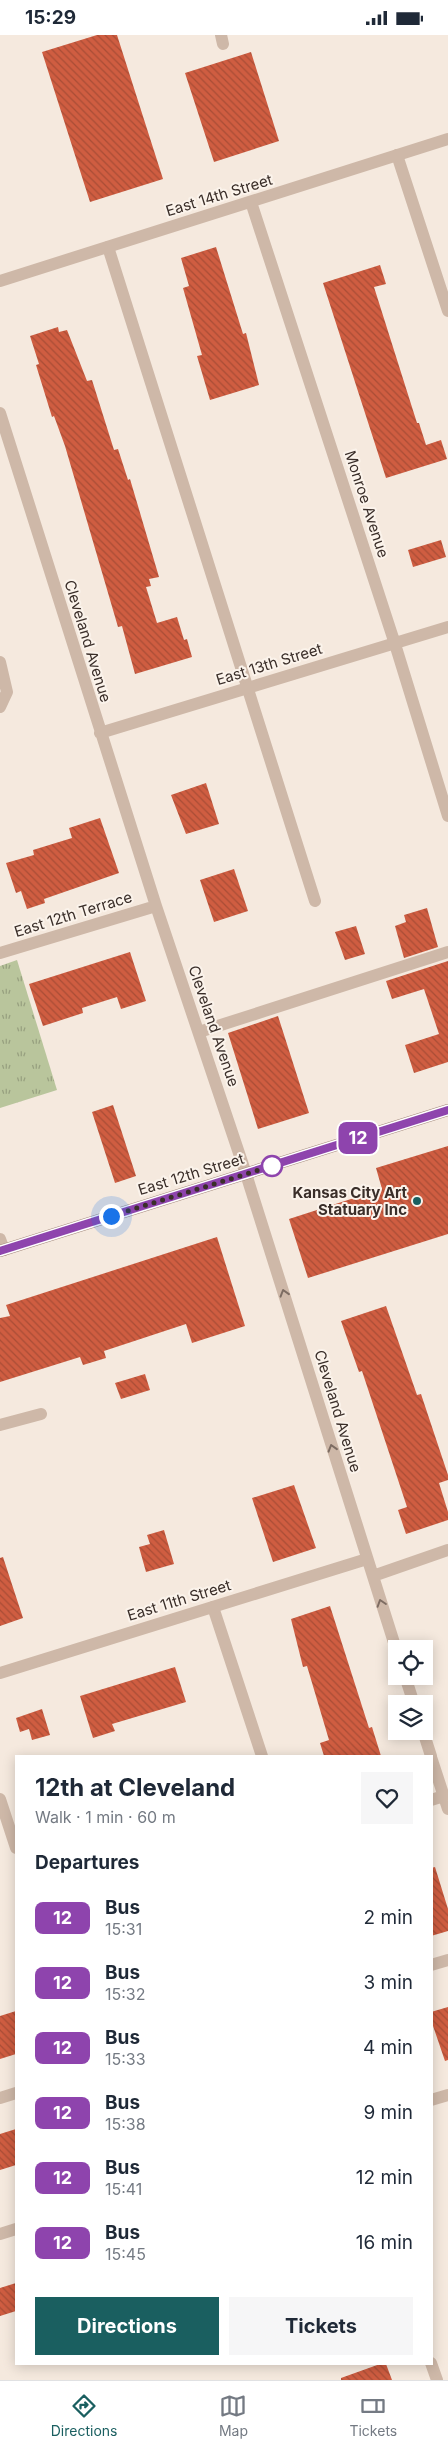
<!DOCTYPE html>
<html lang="en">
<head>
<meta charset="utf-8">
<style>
  :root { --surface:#fff; --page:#f6f6f7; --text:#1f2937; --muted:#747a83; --line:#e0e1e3; --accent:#1a5f60 }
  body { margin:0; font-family:Inter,sans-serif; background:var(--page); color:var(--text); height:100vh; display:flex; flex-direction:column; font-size:19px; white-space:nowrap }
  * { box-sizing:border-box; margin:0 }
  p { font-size:16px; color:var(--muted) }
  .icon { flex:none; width:28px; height:28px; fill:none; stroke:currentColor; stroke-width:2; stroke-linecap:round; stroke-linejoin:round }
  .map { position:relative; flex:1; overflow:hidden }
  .sheet { position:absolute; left:15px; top:1720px; width:418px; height:610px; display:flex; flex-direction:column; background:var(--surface); border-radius:0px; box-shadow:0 2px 12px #0003 }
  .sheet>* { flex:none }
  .badge { padding:0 10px; border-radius:8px; font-size:18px; line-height:32px }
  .buttons { position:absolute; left:388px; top:1605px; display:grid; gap:10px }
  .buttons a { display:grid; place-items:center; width:45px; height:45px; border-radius:0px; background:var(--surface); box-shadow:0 2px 12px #0003; font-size:25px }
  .you { position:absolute; width:25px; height:25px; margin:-12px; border:4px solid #fff; border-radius:50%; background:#1a73e8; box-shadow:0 0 0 8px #1a73e833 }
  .map>.badge { position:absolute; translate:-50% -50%; box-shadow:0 0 0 2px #fff }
  h2 { padding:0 20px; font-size:19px; line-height:45px }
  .round { display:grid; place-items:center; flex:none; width:52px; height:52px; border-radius:0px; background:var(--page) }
  .headline { display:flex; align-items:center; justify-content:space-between; height:85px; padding:0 20px }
  h1 { font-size:24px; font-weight:700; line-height:38px }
  .primary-button { display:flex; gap:10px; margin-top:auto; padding:10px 20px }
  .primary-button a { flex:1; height:58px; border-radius:0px; background:var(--accent); color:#fff; font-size:20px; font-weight:700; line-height:58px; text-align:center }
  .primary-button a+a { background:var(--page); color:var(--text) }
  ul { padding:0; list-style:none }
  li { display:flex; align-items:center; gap:15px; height:65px; padding:0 20px }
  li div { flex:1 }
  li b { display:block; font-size:19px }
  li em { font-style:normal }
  li .badge { min-width:55px; font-weight:700; text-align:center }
  .status { display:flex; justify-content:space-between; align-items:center; height:35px; padding:0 25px; background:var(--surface); direction:ltr }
  .status svg { height:14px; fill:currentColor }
  .tab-bar { display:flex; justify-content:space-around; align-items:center; height:70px; border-top:1px solid var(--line); background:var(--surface); font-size:14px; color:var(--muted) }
  .tab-bar a { display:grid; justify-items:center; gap:2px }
  .tab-bar .active { color:var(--accent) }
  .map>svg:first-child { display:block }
  .grass { fill:url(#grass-tufts) }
  .building { fill:url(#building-back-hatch) }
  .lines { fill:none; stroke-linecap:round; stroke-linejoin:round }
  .lane { stroke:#ceb8a8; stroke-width:12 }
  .street { stroke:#ceb8a8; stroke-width:12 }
  .secondary { stroke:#a28679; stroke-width:12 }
  .oneway { stroke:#7d6c62 }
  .line-casing { stroke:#fff; stroke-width:11 }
  .line { stroke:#8e44ad; stroke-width:8 }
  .walk { stroke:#3a2e29; stroke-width:5; stroke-dasharray:0 9 }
  .stop-dot { fill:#fff; stroke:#8e44ad; stroke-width:2.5 }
  .poi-dot { fill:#1a5f60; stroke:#fbf3eb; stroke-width:2 }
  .labels { text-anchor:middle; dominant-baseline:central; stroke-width:4; stroke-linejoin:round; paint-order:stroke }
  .street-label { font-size:15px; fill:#3a2e29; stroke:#fbf3eb }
  .poi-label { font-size:15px; font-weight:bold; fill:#3a2e29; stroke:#fbf3eb; text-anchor:end }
</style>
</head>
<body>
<div class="status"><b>15:29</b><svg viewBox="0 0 49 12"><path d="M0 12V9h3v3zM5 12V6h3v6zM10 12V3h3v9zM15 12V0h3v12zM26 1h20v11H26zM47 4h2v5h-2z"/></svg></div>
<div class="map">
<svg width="448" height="2345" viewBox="0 0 448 2345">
  <defs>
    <pattern id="grass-tufts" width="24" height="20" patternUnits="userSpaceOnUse" patternTransform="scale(1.25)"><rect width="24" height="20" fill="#b9c59c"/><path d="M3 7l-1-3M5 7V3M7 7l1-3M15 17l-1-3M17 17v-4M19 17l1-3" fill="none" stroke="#97a07f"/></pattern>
    <pattern id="building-back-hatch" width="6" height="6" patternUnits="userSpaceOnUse" patternTransform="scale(1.25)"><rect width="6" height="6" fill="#cf5d41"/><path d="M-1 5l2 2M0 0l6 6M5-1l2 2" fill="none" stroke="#a94d36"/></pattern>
  </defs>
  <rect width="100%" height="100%" fill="#f5e9de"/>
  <path class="grass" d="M17 925 57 1055 0 1073V931Z"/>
  <path class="building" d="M97 0H117L163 144 90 167 42 17Z
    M251 17 279 106 214 127 185 38Z
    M216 212 243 299 246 298 259 350 210 365 197 321 202 320 183 253 189 251 181 223Z
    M380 230 386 249 374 252 417 388H419L426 410 441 405 447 424 386 443 323 248Z
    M58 292 59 297 67 295 87 346 92 345 114 415 118 414 128 445 130 444 159 542 149 544 151 551 146 552 157 588 177 582 184 605 187 604 192 622 135 639 122 591 118 592 65 411 54 381 52 382 36 330 39 329 30 301Z
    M441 505 446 522 413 532 408 515Z
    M206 748 219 789 186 799 171 760Z
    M100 783 119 838 44 864 45 868 27 874 21 856 16 858 6 828 34 820 33 815 72 803 69 793Z
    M234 834 248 876 214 887 200 845Z
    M427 873 438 912 404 923 395 891 406 887 404 880Z
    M356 891 365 919 345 925 335 897Z
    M130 917 146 966 121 974 117 962 82 973 83 978 43 991 29 949Z
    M448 926V1027L414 1038 405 1010 439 999 424 954 392 964 386 946Z
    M278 981 309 1078 258 1094 228 998Z
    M113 1070 136 1141 115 1148 92 1077Z
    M448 1111V1199L308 1243 289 1184 382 1154 376 1133Z
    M217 1202 245 1291 192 1308 186 1289 104 1316 106 1323 83 1330 80 1322 0 1347V1283L10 1281 6 1270Z
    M386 1271 417 1360 421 1359 448 1440V1445L439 1448 448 1477V1485L406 1499 398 1475 407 1472 362 1336 359 1337 341 1286Z
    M145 1339 150 1355 121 1364 115 1348Z
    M294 1450 316 1513 273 1527 252 1463Z
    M164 1495 174 1529 146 1537 139 1512 150 1509 147 1500Z
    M3 1522 23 1583 0 1591V1523Z
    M330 1571 369 1693 372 1692 381 1721H324L320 1708 329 1705 307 1631 303 1632 291 1584Z
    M175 1632 186 1667 112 1689 115 1696 93 1703 80 1661Z
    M42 1674 50 1700 32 1705 29 1694 20 1697 16 1683Z
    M435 1832 448 1874V1896L431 1901V1833Z
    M448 1972V2025L445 2026 431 1985V1977Z
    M16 1976V2019L0 2024V1981Z
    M16 2094V2130L0 2135V2099Z
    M16 2248V2276L0 2281V2253Z
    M380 2329H386L392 2345H341V2343Z"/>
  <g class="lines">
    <path class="lane" d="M221 0 223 9
      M397 120 448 276
      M108 212 315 866
      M0 627 7 657 0 672
      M199 997 448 917
      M0 1390 41 1379
      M213 1572 262 1721
      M431 2328 437 2345"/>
    <path class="street" d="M251 167 395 609 448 781
      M0 246 448 104
      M0 378 156 871 246 1139 396 1614
      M100 698 448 592
      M0 918 156 871
      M0 1204 4 1215
      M373 1541 448 1515
      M0 1638 367 1524
      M405 1641 414 1669
      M423 1696 431 1721
      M431 1722 448 1774
      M0 1764 16 1813
      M431 1765 444 1761
      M431 1930 448 1925
      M0 2063 16 2058
      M431 2065 448 2060
      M0 2199 16 2194"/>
    <path class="secondary" d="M0 1216 448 1075"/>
  </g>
  <defs><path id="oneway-chevron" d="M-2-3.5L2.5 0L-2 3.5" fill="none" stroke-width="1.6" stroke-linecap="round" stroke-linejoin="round" transform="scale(1.25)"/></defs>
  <g class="oneway">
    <use href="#oneway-chevron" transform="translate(284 1258) rotate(-107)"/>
    <use href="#oneway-chevron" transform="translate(332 1413) rotate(-107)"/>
    <use href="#oneway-chevron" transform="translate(381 1568) rotate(-108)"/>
  </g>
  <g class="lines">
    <g class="line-casing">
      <path id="line" d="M0 1216 448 1075"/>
    </g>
    <use href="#line" class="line"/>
    <path class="walk" d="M111 1181 272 1131"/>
  </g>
  <circle class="stop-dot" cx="272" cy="1131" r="10"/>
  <circle class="poi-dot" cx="417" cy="1166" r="5"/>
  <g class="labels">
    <g class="street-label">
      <text transform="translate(219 160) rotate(-17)">East 14th Street</text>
      <text transform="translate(367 469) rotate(72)">Monroe Avenue</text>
      <text transform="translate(88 606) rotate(73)">Cleveland Avenue</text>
      <text transform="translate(269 629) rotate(-17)">East 13th Street</text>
      <text transform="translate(73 879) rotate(-17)">East 12th Terrace</text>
      <text transform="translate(214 991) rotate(71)">Cleveland Avenue</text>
      <text transform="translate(191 1139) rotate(-17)">East 12th Street</text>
      <text transform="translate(338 1376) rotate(73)">Cleveland Avenue</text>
      <text transform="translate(179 1565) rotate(-17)">East 11th Street</text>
    </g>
    <g class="poi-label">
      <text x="407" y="1157">Kansas City Art<tspan x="407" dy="17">Statuary Inc</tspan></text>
    </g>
  </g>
</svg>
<div class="buttons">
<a><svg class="icon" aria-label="locate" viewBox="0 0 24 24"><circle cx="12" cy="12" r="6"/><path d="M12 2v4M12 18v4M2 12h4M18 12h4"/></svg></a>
<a><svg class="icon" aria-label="layers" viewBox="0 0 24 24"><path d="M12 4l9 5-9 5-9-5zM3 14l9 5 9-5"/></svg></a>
</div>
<div class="you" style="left:111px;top:1181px"></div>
<b class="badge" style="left:358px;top:1103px;background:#8e44ad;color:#fff">12</b>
<section class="sheet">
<div class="headline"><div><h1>12th at Cleveland</h1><p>Walk · 1 min · 60 m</p></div><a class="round"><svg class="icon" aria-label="heart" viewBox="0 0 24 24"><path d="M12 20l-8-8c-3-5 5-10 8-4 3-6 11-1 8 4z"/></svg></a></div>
<h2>Departures</h2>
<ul>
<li><span class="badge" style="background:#8e44ad;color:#fff">12</span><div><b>Bus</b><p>15:31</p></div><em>2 min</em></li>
<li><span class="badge" style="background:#8e44ad;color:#fff">12</span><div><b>Bus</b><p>15:32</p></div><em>3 min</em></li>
<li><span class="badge" style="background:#8e44ad;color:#fff">12</span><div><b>Bus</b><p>15:33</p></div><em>4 min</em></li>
<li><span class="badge" style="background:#8e44ad;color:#fff">12</span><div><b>Bus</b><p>15:38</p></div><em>9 min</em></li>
<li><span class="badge" style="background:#8e44ad;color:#fff">12</span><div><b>Bus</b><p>15:41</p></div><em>12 min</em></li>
<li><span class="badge" style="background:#8e44ad;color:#fff">12</span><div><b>Bus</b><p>15:45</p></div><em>16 min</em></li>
</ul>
<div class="primary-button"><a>Directions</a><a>Tickets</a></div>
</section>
</div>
<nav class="tab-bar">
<a class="active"><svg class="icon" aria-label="directions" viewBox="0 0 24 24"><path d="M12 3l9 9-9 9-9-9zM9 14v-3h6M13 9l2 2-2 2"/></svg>Directions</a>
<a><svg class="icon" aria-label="map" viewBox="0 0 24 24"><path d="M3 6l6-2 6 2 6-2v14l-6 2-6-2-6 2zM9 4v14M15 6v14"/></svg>Map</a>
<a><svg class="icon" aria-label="tickets" viewBox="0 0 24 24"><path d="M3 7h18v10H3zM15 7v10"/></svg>Tickets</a>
</nav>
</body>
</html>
